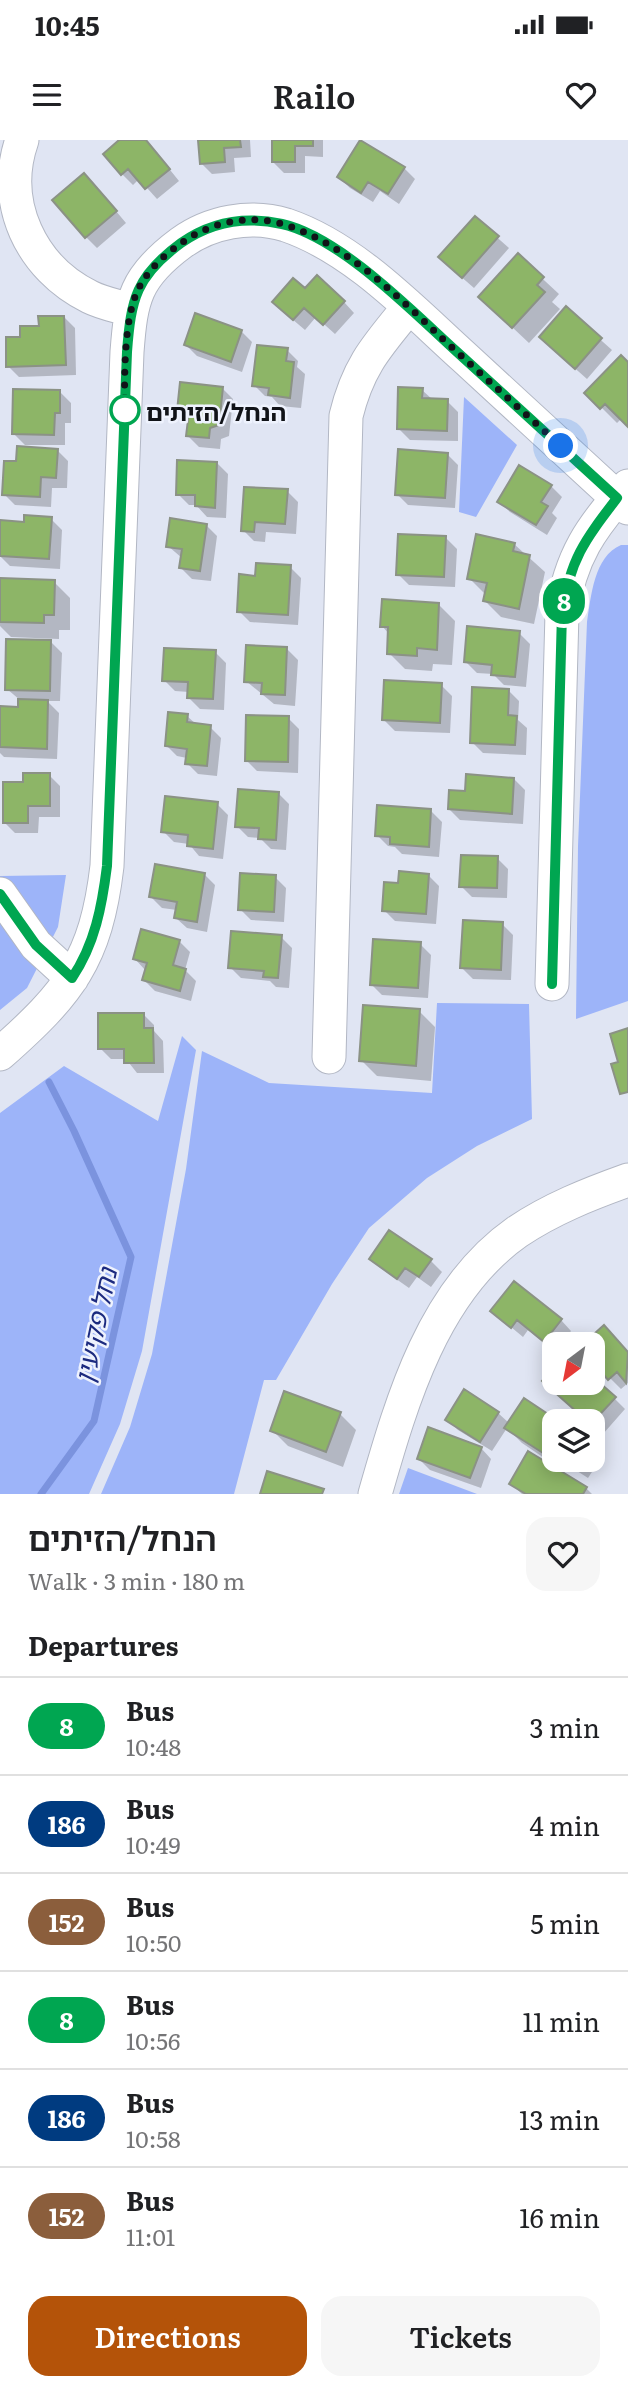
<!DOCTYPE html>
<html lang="en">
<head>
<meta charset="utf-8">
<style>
  :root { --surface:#fff; --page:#f6f6f6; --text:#202124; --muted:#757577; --line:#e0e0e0; --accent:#b45309 }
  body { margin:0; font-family:Literata,"Noto Sans Hebrew",serif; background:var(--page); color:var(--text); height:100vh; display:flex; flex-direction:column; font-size:26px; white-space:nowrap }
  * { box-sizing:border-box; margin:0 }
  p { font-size:23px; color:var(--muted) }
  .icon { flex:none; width:38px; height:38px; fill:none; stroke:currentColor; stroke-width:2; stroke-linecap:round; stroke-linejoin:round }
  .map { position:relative; height:1354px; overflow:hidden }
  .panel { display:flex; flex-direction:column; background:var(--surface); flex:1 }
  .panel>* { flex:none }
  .badge { padding:0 14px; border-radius:23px; font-size:24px; line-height:46px }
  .needle { width:46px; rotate:212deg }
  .fabs { position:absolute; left:542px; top:1192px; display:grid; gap:14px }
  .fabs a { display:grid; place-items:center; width:63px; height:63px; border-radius:14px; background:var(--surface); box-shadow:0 4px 18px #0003; font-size:35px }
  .you { position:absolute; width:35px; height:35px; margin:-18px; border:5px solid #fff; border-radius:50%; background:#1a73e8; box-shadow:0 0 0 10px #1a73e833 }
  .map>.badge { position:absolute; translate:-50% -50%; box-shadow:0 0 0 4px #fff }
  h2 { padding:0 28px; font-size:26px; line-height:63px }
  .round { display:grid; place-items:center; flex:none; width:74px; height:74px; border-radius:21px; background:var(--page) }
  .headline { display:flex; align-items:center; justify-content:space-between; height:119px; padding:0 28px }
  h1 { font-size:33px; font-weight:600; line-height:52px }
  .cta { display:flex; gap:14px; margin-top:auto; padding:14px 28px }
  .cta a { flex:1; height:80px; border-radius:21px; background:var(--accent); color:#fff; font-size:28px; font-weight:600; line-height:80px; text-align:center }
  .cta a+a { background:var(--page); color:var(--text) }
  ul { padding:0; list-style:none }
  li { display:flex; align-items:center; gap:21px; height:98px; padding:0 28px; border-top:2px solid var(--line) }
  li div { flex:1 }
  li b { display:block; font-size:26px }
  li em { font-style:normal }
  li .badge { min-width:77px; font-weight:700; text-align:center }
  .status { display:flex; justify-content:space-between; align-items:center; height:49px; padding:0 35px; background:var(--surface); direction:ltr }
  .status svg { height:19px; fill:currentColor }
  header { display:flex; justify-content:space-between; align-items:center; height:91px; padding:0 28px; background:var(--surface); font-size:32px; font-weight:600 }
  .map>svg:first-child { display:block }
  .green { fill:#9db4f9 }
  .shadow { fill:#0003 }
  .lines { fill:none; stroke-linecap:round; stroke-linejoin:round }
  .stream { stroke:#7b93de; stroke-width:7 }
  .building { fill:#8db567; stroke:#8b9285; stroke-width:2 }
  .minor-casing { stroke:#b2b7c4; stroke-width:35 }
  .minor { stroke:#fff; stroke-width:33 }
  .line-casing { stroke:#fff; stroke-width:16 }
  .line { stroke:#00a651; stroke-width:10 }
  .walk { stroke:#111318; stroke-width:7; stroke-dasharray:0 12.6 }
  .stop-dot { fill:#fff; stroke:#00a651; stroke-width:3.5 }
  .labels { text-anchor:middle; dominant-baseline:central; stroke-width:5; stroke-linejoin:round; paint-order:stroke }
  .stop-label { font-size:24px; font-weight:bold; fill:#111318; stroke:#eef2fd; text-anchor:start }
  .water-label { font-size:26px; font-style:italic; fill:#1c2a7f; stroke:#eef2fd }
</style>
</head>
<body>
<div class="status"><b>10:45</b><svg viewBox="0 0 49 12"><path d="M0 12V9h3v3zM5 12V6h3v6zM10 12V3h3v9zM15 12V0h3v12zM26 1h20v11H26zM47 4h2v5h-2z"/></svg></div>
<header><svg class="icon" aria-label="menu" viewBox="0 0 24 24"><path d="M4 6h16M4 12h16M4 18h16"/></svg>Railo<svg class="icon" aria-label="heart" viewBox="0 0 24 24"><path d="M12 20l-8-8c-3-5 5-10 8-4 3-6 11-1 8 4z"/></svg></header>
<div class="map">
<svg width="628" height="1354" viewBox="0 0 628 1354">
  <rect width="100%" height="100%" fill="#e0e5f3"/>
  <path class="green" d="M464 257 517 305 476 377 459 372Z
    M621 405H628V861L576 879 578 706 587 482C591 457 594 416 621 405Z
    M66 735 58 787 27 848 0 870V736Z
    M437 863 529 864 532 979 477 1006 427 1038 369 1088 332 1144 276 1240H264L234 1354H101L130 1287 152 1214 186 1029 202 911 269 943 432 953Z
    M182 896 196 910 142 1211 120 1284 89 1354H0V973L64 926 158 981Z
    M408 1328 477 1354H399Z"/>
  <path class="shadow" d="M122 0H146L179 41 157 59 139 39 133 45 122 34Z
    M200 0H250L251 17 234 18 235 32 212 34 201 23Z
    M274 0H323V17L305 16V33H284L273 22Z
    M404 28 415 39 399 64 380 51 373 62 350 48 339 37Z
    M95 46 126 83 97 108 86 97Z
    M475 78 509 108 474 148 451 128Z
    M518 116 559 154 552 162 560 169 529 203 497 173Z
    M305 151 344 162 354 173 335 194 316 177 305 190 285 173Z
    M566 169 612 210 587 239 552 208Z
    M64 177 75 188 76 235 19 237 8 226 22 199Z
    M241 191 252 202 242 232 197 216 186 205Z
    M287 210 298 221 297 227 305 234 301 268 280 266 272 257 265 256 254 245Z
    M628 225V284L622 278 617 283 587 253Z
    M222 248 233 259 229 296 221 299 220 309 199 307 188 296 190 281 179 271Z
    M422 250 433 260 447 261 458 272V301L410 300 399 289Z
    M60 252 71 263V283H65V305H25L14 294Z
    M57 310 68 321 67 348H52L51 367 15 365 4 354 17 323Z
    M447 314 458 325 455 368 408 365 397 354Z
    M217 323 228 334 226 378 207 377 196 365H189L178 354Z
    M551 346 562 357 552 373 557 378 547 395 510 372 499 362Z
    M287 351 298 362 296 394 266 392 265 402 254 401 243 390Z
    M51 379 62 390 60 429 10 426 0 416V402L25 384Z
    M206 385 217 396 211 441 192 439 181 428 182 418 168 406Z
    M446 398 457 409 455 447 409 445 398 434Z
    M514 404 545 432 534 484 501 477 485 461V454L469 438Z
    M290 427 301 438 298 485 250 482 239 471Z
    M0 440 54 442 70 458V490H59V499L11 497 0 486Z
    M439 465 455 481 452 525 433 524 432 531 405 529 389 513 390 495 382 486Z
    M519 493 530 504 526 547 504 545 493 534 477 533 466 522Z
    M51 502 62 513 60 561H47L59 573 57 619 4 617 0 613V568H20V560L7 549Z
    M287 509 298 520 295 566 274 564 246 541Z
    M215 512 226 523 224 570 200 569 189 558V552L175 551 164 540Z
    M441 545 452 556 450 593 395 591 384 580Z
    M508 550 519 561 518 580 527 588 526 615 483 613 472 602Z
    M187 576 197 585 210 587 221 598 217 636 198 634 187 623V618L177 616 166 605Z
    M288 578 299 589 298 633 257 631 246 620Z
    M49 635 60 646V677H39L38 693H15L4 682 24 644Z
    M514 639 525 650 523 684 460 680 449 669Z
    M278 653 289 664 286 710 271 709 260 698 248 697 237 686Z
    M217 664 228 675 223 719 199 716 189 704 174 702 163 691Z
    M431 671 442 682 439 717 402 714 395 707 388 706 377 695Z
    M497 718 508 729 507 758 472 757 461 746Z
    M204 734 215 745 207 792 187 788 176 778 177 770 162 768 151 757Z
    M428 735 439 746 436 784 395 781 384 770Z
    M275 737 286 748 284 782 251 780 240 769Z
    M502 784 513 795 511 840 473 839 462 828Z
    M281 797 292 808 289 848 276 847 270 841 241 838 230 827Z
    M179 801 190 812 185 830 196 841 191 861 155 851 144 840 146 831 135 819Z
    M420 804 431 815 428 858 382 855 371 844Z
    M419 871 435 887 431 941 377 936 361 920Z
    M143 874 154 885V891L163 901 164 933H137L126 919H111L100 908Z
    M390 1092 431 1121 442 1132 431 1147 417 1137 409 1148 382 1129 371 1119Z
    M492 1171 561 1180 571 1191 561 1204H555V1211L528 1190 523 1197Z
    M615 1198 628 1213V1243L621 1249 610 1238 593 1204H586Z
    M555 1242 614 1258 625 1269 603 1294 593 1285V1281Z
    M285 1253 340 1274 356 1290 343 1327 288 1306 272 1290Z
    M498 1273 509 1283 555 1281H566H555V1320H593V1301L605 1312 588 1338 563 1322 559 1328 522 1303 507 1288 492 1311 458 1290 447 1279Z
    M481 1308 491 1319 481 1348 430 1330 419 1319Z
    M511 1344 586 1348 592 1354H522Z"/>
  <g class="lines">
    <path class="stream" d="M41 1354 94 1281 131 1117 74 991 49 942"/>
  </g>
  <path class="building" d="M119 0H146L170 29 145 49 128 29 121 35 103 14Z
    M198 0H240L241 7 224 8 225 22 200 24Z
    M272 0H313V6H295V22H272Z
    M360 0 405 27 388 54 368 42 361 53 337 37Z
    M84 33 117 71 85 98 52 60Z
    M475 76 499 96 462 138 438 117Z
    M518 113 544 137 537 145 545 152 512 188 478 157Z
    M317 135 345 161 323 185 304 168 293 180 272 162 293 138 305 148Z
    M566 166 602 198 575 229 539 197Z
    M195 173 242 190 231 222 184 205Z
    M38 176H64L66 225 6 227V197H20V186H39Z
    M257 205 288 208 286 221 294 222 290 258 268 255 269 248 252 246Z
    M621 215 628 222V287L605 264 600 269 584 253Z
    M180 242 223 247 219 285 210 288 209 298 186 296 189 272 177 271Z
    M398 247 423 248 422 258 448 259 447 291 397 289Z
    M13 249 60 250V273H55L54 295 12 294Z
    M17 306 58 309 56 338 41 337 40 357 2 355 4 321H16Z
    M398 309 448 313 445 358 395 355Z
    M177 320 217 322 215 368 195 366V355H176Z
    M519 325 552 345 541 362 548 366 536 385 497 362Z
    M244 347 288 349 285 384 255 382 254 392 241 391Z
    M24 375 52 377 49 419 0 416V380L24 382Z
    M170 378 207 384 200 431 179 428 182 409 166 407Z
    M398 394 446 396 444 437 396 435Z
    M476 394 515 403 513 411 530 415 519 469 483 461 487 443 467 439Z
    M256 423 291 425 288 475 237 472 239 434 255 436Z
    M0 438 55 440 54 475H44V483L0 482Z
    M382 459 439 463 437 510 417 508V516L387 514 388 487H380Z
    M467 486 520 491 515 537 491 535 492 525 464 522Z
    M6 499 51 500 50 551 5 550Z
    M246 505 287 507 285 555 261 554 262 543 244 542Z
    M164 508 216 510 213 559 187 558 188 542 162 541Z
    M384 540 442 543 440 583 382 580Z
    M472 547 509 549 508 575 517 576 515 605 470 603Z
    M18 559 48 560 47 609 0 607V566L18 567Z
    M168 572 188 574 187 582 211 585 207 626 185 624 187 609 165 606Z
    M246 575 289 576 288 622 245 621Z
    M23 633H50V666H28V683H3V642H23Z
    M466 634 514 638 512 674 448 669 449 650 465 651Z
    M238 649 279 652 276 700 258 699 259 688 235 687Z
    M165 656 218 662 213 709 187 706 188 695 161 692Z
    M377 665 431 669 429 707 390 704V697L375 696Z
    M461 715 498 716 497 748 459 747Z
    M155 724 205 733 197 782 174 778 177 762 149 757Z
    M399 731 429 734 426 774 382 771 384 742 398 743Z
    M240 733 276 735 274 772 238 770Z
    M463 780 503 782 501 830 460 828Z
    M141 789 180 800 173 825 186 829 180 851 142 840 147 823 133 819Z
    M231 791 282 795 278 838 263 837 264 831 228 828Z
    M373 799 421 802 418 848 370 845Z
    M363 865 420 869 416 926 359 921Z
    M98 873H144V888H153L154 923H124V909H98Z
    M628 888V952L620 954 611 924 618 922 610 894Z
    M389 1090 432 1119 419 1137 405 1128 397 1139 369 1119Z
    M514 1141 562 1179 544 1202 517 1180 511 1188 490 1171Z
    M604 1185 628 1212 626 1243 617 1232 608 1240 593 1222V1204H583Z
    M555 1227V1242H593V1237L616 1257 593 1282 587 1281 542 1241Z
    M464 1249 499 1272 480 1302 445 1280Z
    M284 1251 341 1272 326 1312 270 1291Z
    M524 1258 554 1278 558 1273 569 1281H555V1312L547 1307 543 1313 504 1288Z
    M428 1287 482 1307 470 1338 417 1319Z
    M528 1311 587 1347 583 1354H526L509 1344Z
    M267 1331 324 1349 322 1354H260Z"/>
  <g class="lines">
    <g class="minor-casing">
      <path id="minor" d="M22 0C0 63 31 128 90 157 102 163 117 166 130 170
        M0 754 36 805 72 838
        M552 844 562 473C570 417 591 387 628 346
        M0 914C69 853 96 820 107 726L127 212C131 159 135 137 181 103 210 82 250 74 286 85 354 108 412 170 464 217 518 267 573 317 628 368
        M329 917 346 276C358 226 377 206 409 167
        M375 1354C402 1260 433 1151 517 1092 551 1069 589 1054 628 1040"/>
    </g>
    <use href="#minor" class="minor"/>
  </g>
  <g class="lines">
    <g class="line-casing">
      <path id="line" d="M0 754 36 805 72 838C95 804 102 766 107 726L127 212C131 159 136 136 181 103 211 82 246 76 282 84 340 97 412 171 456 211 510 260 564 309 617 358 585 400 570 419 562 473L552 844"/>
    </g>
    <use href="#line" class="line"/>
    <path class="walk" d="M125 270C124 239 124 177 138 150 146 132 164 115 180 104 210 82 250 73 286 85 347 105 397 156 443 199 482 235 521 270 561 306"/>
  </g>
  <circle class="stop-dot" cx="125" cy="270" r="14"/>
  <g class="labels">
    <g class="stop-label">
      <text x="146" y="270">הנחל/הזיתים</text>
    </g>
    <g class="water-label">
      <text transform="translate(94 1185) rotate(-78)">נחל פקיעין</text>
    </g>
  </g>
</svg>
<div class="fabs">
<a><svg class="needle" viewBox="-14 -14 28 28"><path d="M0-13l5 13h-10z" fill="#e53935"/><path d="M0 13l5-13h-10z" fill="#757577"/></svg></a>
<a><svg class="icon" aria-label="layers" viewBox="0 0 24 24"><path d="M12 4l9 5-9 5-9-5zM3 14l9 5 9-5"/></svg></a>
</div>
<div class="you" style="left:561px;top:306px"></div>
<b class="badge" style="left:564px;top:461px;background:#00a651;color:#fff">8</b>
</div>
<section class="panel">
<div class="headline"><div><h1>הנחל/הזיתים</h1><p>Walk · 3 min · 180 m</p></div><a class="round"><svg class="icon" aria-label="heart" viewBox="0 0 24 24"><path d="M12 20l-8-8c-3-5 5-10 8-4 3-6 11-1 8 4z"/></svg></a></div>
<h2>Departures</h2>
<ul>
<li><span class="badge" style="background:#00a651;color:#fff">8</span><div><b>Bus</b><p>10:48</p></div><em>3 min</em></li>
<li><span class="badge" style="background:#003b80;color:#fff">186</span><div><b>Bus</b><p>10:49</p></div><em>4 min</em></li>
<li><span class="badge" style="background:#8b5e3c;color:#fff">152</span><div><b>Bus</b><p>10:50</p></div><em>5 min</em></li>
<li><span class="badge" style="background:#00a651;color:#fff">8</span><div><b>Bus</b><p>10:56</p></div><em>11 min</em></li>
<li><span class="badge" style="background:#003b80;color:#fff">186</span><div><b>Bus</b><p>10:58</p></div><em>13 min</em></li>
<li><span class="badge" style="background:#8b5e3c;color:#fff">152</span><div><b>Bus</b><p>11:01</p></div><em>16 min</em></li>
</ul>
<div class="cta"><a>Directions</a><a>Tickets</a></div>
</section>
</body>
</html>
